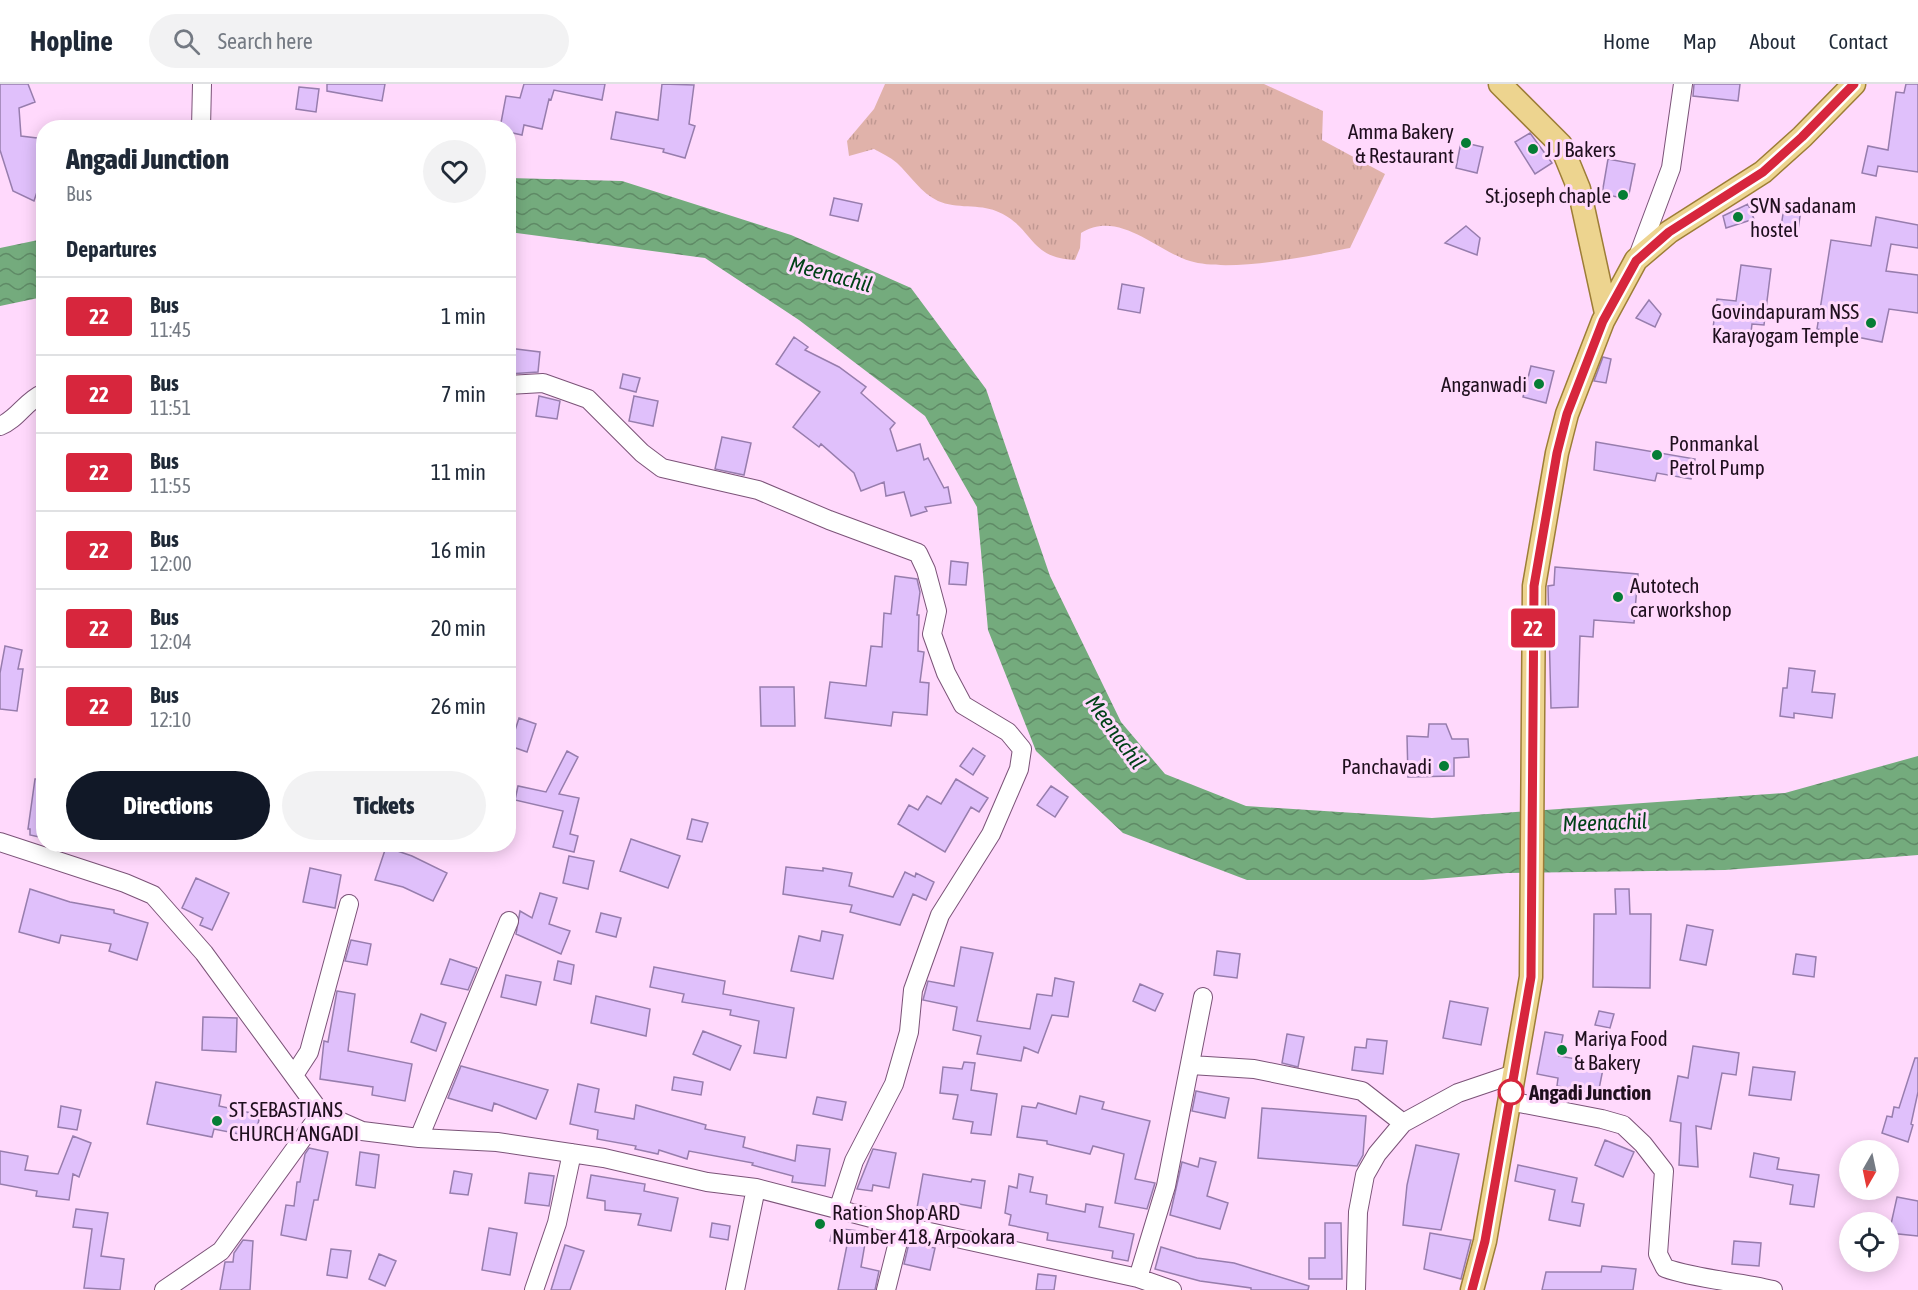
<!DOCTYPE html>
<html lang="en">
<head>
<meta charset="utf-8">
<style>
  :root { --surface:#fff; --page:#f2f2f3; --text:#1f2937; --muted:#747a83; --line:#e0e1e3; --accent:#111827 }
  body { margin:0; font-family:"Asap Condensed",sans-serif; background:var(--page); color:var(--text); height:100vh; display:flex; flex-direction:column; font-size:22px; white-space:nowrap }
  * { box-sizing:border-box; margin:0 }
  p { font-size:20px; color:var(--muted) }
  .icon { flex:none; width:33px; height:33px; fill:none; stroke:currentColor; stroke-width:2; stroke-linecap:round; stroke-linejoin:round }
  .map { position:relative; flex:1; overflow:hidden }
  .drawer { position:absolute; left:36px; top:36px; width:480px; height:732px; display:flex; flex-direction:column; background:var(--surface); border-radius:24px; box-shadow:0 3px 15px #0003 }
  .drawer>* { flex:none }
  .badge { padding:0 12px; border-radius:4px; font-size:21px; line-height:39px }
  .needle { width:39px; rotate:189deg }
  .controls { position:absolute; left:1839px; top:1056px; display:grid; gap:12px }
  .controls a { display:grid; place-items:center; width:60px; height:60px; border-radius:50%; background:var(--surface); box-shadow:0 3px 15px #0003; font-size:30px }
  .map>.badge { position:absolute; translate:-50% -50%; box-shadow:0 0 0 3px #fff }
  h2 { padding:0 30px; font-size:22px; line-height:54px }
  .round { display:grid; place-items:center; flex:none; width:63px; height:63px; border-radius:32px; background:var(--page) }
  .head { display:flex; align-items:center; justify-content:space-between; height:102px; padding:0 30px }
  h1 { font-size:28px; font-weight:800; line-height:45px }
  .primary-button { display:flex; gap:12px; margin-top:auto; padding:12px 30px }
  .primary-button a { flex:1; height:69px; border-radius:36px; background:var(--accent); color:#fff; font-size:24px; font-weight:800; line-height:69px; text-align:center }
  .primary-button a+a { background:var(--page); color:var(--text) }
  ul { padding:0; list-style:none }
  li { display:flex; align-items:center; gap:18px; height:78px; padding:0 30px; border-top:2px solid var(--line) }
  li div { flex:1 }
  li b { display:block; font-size:22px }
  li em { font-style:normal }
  li .badge { min-width:66px; font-weight:700; text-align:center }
  header { display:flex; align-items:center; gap:36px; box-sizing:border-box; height:84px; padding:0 30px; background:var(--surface); border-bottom:2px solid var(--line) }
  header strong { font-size:28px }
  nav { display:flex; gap:33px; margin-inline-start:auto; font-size:21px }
  .search { width:420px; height:54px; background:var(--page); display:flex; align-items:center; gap:15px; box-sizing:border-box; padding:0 21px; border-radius:33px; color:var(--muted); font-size:22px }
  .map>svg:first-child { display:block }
  .grass { fill:url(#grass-tufts) }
  .water { fill:url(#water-waves) }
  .building { fill:#e0c0fb; stroke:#977dad; stroke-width:1.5 }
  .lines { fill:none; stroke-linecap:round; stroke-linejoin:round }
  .minor-casing { stroke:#7b5378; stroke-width:20 }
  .major-casing { stroke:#9d7d37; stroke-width:25 }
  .minor { stroke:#fff; stroke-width:18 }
  .major { stroke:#edd48f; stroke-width:22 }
  .line-casing { stroke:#fff; stroke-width:14 }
  .line { stroke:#d7263d; stroke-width:9 }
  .poi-dot { fill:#067d35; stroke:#ffd9fc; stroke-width:2 }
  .stop-dot { fill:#fff; stroke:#d7263d; stroke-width:3 }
  .labels { text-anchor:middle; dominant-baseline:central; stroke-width:6; stroke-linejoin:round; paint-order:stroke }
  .poi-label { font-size:21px; fill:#1f0f1e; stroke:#ffd9fc; text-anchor:start }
  .stop-label { font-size:21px; font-weight:bold; fill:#1f0f1e; stroke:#ffd9fc; text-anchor:start }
  .water-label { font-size:22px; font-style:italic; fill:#004117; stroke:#ffd9fc }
</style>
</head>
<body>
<header>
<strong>Hopline</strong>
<div class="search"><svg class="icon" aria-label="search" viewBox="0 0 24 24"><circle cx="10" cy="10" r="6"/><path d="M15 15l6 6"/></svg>Search here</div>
<nav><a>Home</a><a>Map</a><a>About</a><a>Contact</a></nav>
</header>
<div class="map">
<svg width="1918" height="1206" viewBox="0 0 1918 1206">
  <defs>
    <pattern id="grass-tufts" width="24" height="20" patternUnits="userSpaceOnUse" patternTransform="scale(1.5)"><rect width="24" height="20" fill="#e0b2aa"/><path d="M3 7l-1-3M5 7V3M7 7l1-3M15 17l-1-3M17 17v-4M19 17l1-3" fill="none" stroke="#c09892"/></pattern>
    <pattern id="water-waves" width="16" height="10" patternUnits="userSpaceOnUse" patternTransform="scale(1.5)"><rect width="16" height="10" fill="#74ab7d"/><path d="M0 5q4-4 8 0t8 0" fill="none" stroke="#5f8a66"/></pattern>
  </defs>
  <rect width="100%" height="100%" fill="#ffd9fc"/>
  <path class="grass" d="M885 0H1264L1323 27 1322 56 1385 90 1350 164C1309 172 1230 189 1190 177 1157 167 1118 125 1081 149L1080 164 1075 176C1027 174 1034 142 996 127 980 120 956 125 938 117 921 109 910 91 897 79 890 73 881 69 874 65L849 72 847 57 874 25Z"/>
  <path class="water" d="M509 94 622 97 791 151 911 204 986 305 1050 492 1121 638 1165 690 1246 722 1432 734 1785 709 1918 672V771L1725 786 1507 789 1423 796H1247L1123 749 1036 667 988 546 977 423 925 332 799 236 705 174 509 148Z
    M43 155V213L0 222V164Z"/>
  <path class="building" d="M0 0H28L35 18 19 24 21 52 37 54 44 60V104L38 105 34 117 13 107 0 66Z
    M327 0H385L382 17 327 7Z
    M524 0H605L602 16 554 6 551 16 549 15 542 45 524 41 522 51 508 48V44H500L506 12 520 14Z
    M662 0 694 1 689 40 695 42 685 74 663 68 664 65 611 55 616 28 658 36Z
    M1694 0H1740L1738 17 1693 12Z
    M1906 0H1918V88L1878 82 1876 92 1862 89 1868 62 1888 66 1896 8 1904 9Z
    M299 3 319 5 316 28 296 25Z
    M1530 49 1552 79 1535 90 1515 58Z
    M1461 58 1483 63 1477 89 1456 84Z
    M1608 75 1635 80 1628 115 1602 110Z
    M834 114 862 120 858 137 830 131Z
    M1785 117 1802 119 1798 146 1781 143Z
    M1748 120 1754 135 1726 144 1723 132Z
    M1876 133 1918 141V164L1891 160 1886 187 1918 191V229L1889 225 1882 258 1817 245 1831 156 1871 162Z
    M1466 142 1480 154 1477 171 1445 159Z
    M1741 181 1771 185 1764 241 1752 240 1750 257 1712 251 1717 215 1736 217Z
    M1122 200 1144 204 1140 229 1118 225Z
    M1649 216 1661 230 1655 243 1636 234Z
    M794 253 808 263 805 266 839 283 866 303 861 309 895 339 890 345 897 367 920 360 924 376 928 374 944 404 948 403 951 419 925 423 927 427 911 432 904 408 886 412 884 398 861 407 854 389 821 360 819 363 793 343 820 308 776 280Z
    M508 264 540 268 538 288 508 290Z
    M1603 273 1611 275 1606 299 1594 297Z
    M1531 282 1554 287 1546 319 1523 313Z
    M623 290 640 294 636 308 620 304Z
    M539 312 560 317 557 335 536 332Z
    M634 312 658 317 653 342 629 337Z
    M722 353 751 359 744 391 715 385Z
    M1596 358 1695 375 1691 395 1657 389 1655 397 1594 386Z
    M951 477 968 479 966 501 949 500Z
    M1555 483 1638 490 1634 539 1594 536 1593 553 1580 552 1578 623 1551 624 1548 502 1554 501Z
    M895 492 917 495 920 508 917 531H919L918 567 924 568 920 598 929 599 927 631 893 628 891 642 825 634 830 598 866 602 871 562 882 563 884 529 891 530Z
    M5 562 22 566 18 585H23L17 627 0 625V589Z
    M1789 584 1815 587 1812 608 1835 610 1832 634 1794 629V634L1780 632 1783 604H1787Z
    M760 603H794L795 642H761Z
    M519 634 536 640 527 668 510 662Z
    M1429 640H1446L1452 655H1468L1469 673 1454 674V692L1408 693 1407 652 1428 653Z
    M973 664 985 672 973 691 960 682Z
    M567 667 578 673 559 710 579 714 570 750 578 752 574 768 553 763 563 727 515 716 518 702 546 708Z
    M35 695H44V754L30 751V745H28Z
    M956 695 988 714 979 728 971 723 945 768 898 740 909 721 918 726 927 712 941 720Z
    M1051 702 1068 713 1055 733 1037 721Z
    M692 735 708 739 702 758 687 755Z
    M631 755 680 772 668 804 620 787Z
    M386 763 412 772 447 789 433 817 403 803 375 796Z
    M569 772 594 777 588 805 563 799Z
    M786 783 823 787V784L852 789 849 802 893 813 905 788 915 793 916 789 934 798 926 816 913 810 900 841 850 828 852 821 783 810Z
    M310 784 341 791 335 824 303 818Z
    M196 794 229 809 212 846 200 841 203 834 182 824Z
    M30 805 70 818 114 826V829L148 839 137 876 109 867 111 860 61 851 59 859 19 848Z
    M1615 805H1629L1630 830H1651L1650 904 1593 903 1594 830H1616Z
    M540 809 557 814 549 840 570 847 561 870 516 850 520 827 532 834Z
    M601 829 621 834 616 853 596 848Z
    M1687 841 1713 846 1706 881 1680 876Z
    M822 847 843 851 833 895 791 887 799 852 820 857Z
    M351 856 371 860 367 881 345 877Z
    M961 863 993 869 977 937 1030 945 1037 910 1052 912 1055 894 1074 898 1068 933 1052 931 1038 969 1024 963 1021 977 977 970 981 952 953 946 957 923 923 916 928 897 954 902Z
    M1217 867 1240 870 1237 894 1214 891Z
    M1796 870 1816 873 1814 893 1793 890Z
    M450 875 477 884 468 906 441 900Z
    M558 877 574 881 571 900 554 896Z
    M654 883 725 897 723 910 794 924 786 974 754 969 759 937 730 931 731 926 682 918 684 910 650 903Z
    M506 891 541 898 536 921 501 913Z
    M1140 900 1163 910 1155 927 1133 917Z
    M337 907 355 910 348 967 412 980 405 1017 372 1011 373 1003 320 995 324 957 328 958Z
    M596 912 650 925 646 952 591 939Z
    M1450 917 1488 924 1481 961 1443 954Z
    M1599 927 1614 930 1610 944 1595 941Z
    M421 930 446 939 436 967 411 958Z
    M203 933 237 934 236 968 202 966Z
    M703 947 741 962 730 986 693 970Z
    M1545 948 1563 951 1559 972 1604 980 1598 1010 1557 1002 1558 994 1537 990Z
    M1287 950 1304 953 1298 983 1282 979Z
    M1367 955 1387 957 1383 990 1352 986 1355 963 1366 964Z
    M1693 962 1739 969 1736 991 1722 989 1711 1045 1696 1042 1698 1083 1679 1081 1681 1039 1670 1037 1678 992 1688 994Z
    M1915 974H1918V1008L1911 1040 1913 1041 1908 1058 1882 1049 1887 1032 1892 1033 1894 1023 1899 1024Z
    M964 978 975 979 971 1006 997 1010 991 1051 971 1049 973 1038 953 1035 958 1011 940 1009 943 983 962 985Z
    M461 982 548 1006 536 1035 494 1019 492 1027 448 1014Z
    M1753 983 1795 988 1791 1016 1749 1011Z
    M674 993 703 998 701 1011 672 1006Z
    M156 998 221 1011 219 1022 260 1031 255 1053 214 1045 212 1053 147 1040Z
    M578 1000 599 1005 595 1028 634 1035 636 1021 706 1041 705 1045 745 1053 743 1063 795 1077 797 1061 830 1065 825 1102 792 1098 793 1092 752 1081 753 1079 689 1067 687 1075 659 1066 658 1070 635 1065 636 1062 597 1055 598 1046 570 1040Z
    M1196 1007 1229 1014 1225 1034 1192 1027Z
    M1080 1012 1104 1018 1102 1025 1150 1037 1135 1095 1155 1099 1147 1125 1115 1119 1124 1070 1093 1062 1090 1070 1047 1060V1057L1017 1053 1022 1022 1036 1024 1038 1019 1076 1030Z
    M817 1013 846 1018 842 1036 813 1030Z
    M61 1022 81 1026 77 1046 58 1043Z
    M1262 1024 1366 1032 1363 1071 1357 1082 1258 1074Z
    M73 1052 91 1059 79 1093 73 1090 69 1116 36 1112 37 1107 0 1100V1067L28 1072 25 1086 58 1090Z
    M1605 1056 1634 1068 1623 1093 1595 1081Z
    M1416 1061 1459 1070 1441 1146 1403 1141 1407 1101Z
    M309 1064 328 1068 318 1116H314L306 1156 281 1151 286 1121 294 1122 297 1098H300L305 1070Z
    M873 1065 896 1069 889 1104 873 1101 872 1107 857 1105Z
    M360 1068 379 1071 375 1104 356 1101Z
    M1754 1069 1779 1074 1777 1085 1819 1091 1814 1123 1790 1120 1793 1101 1750 1093Z
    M1200 1074 1216 1078 1207 1112 1228 1119 1220 1145 1170 1131 1182 1078 1198 1083Z
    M1518 1081 1577 1094 1572 1118 1584 1120 1580 1142 1549 1136 1555 1106 1515 1097Z
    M454 1087 472 1090 468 1111 450 1109Z
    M529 1089 554 1092 549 1122 525 1119Z
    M923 1090 971 1098 972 1095 985 1097 981 1124 954 1119 952 1130 917 1124Z
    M1019 1090 1033 1093 1030 1108 1047 1111 1046 1120 1085 1128 1086 1120 1103 1123 1099 1143 1134 1150 1128 1177 1112 1174 1113 1167 1047 1156 1048 1149 1009 1141 1011 1131 1005 1129 1009 1102 1017 1104Z
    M591 1091 645 1100 644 1107 678 1114 671 1147 638 1141 641 1130 605 1126V1117L587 1114Z
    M1897 1113 1918 1117V1152L1889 1149Z
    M76 1125 108 1129 101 1172 124 1175 120 1206 84 1204 92 1145 73 1143Z
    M712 1139 730 1142 728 1156 710 1153Z
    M1325 1139H1341L1342 1195H1309V1174H1325Z
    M489 1144 517 1149 510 1191 482 1186Z
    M833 1144 867 1148 861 1183 879 1187 875 1206H838L847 1161 830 1157Z
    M1430 1149 1471 1156 1461 1195 1424 1185Z
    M243 1156 253 1157 250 1206H220L225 1178H233L234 1169Z
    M1734 1157 1761 1159 1759 1182 1732 1180Z
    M909 1159 935 1164 930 1186 904 1180Z
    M565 1161 584 1167 570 1206H551Z
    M1161 1163 1197 1174 1234 1179 1309 1202 1308 1206H1251V1204L1200 1197 1155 1185Z
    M331 1165 351 1167 347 1194 327 1191Z
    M379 1170 396 1177 385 1202 369 1195Z
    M1602 1182 1636 1185 1633 1206H1542L1546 1188H1601Z
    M1038 1190 1056 1192 1054 1206H1036Z"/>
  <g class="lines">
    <g class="minor-casing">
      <path id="minor" d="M201 44 202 0
        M1637 175 1671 84 1683 0
        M508 301 543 299 588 315 642 369 662 384 758 406 829 436 918 469 926 486 937 527 932 550 946 589 963 621 1008 648 1022 665 1019 685 991 750 940 831 913 906 909 948 894 1000 854 1077 838 1126
        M0 342C18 335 25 317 44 309
        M0 758 125 799 153 811 204 869 321 1029 362 1047 419 1054 497 1058 604 1074 707 1098 756 1104 902 1142 1138 1194 1172 1206
        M1191 981 1254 985 1362 1007 1403 1039
        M294 991 309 968 349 820
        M1509 1017 1602 1035 1623 1041 1643 1060 1664 1087 1658 1170 1665 1184C1699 1196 1737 1197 1773 1206
        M419 1054 509 837
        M1138 1194 1166 1102 1203 913
        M164 1206 221 1167 321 1029
        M534 1206 557 1139 572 1069
        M735 1206 756 1104
        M886 1206 902 1142
        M1356 1206 1358 1128 1365 1091 1377 1070 1403 1039 1458 1009 1514 990"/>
    </g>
    <g class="major-casing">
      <path id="major" d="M1500 0 1561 61 1579 105 1606 229
        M1472 1206 1485 1157 1531 893 1534 502 1557 369 1567 330 1603 237 1636 176 1669 148 1763 88 1802 53 1854 0"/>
    </g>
    <use href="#minor" class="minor"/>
    <use href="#major" class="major"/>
  </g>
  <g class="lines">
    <g class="line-casing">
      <path id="line" d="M1472 1206 1485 1157 1531 893 1534 502 1557 369 1567 330 1603 237 1636 177 1669 148 1763 88 1802 53 1854 0"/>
    </g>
    <use href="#line" class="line"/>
  </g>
  <g class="poi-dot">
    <circle cx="1466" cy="59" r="6"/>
    <circle cx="1533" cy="65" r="6"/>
    <circle cx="1623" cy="111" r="6"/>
    <circle cx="1738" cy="133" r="6"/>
    <circle cx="1871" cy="239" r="6"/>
    <circle cx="1539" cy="300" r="6"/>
    <circle cx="1657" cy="371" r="6"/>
    <circle cx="1618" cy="513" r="6"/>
    <circle cx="1444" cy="682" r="6"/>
    <circle cx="1562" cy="966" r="6"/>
    <circle cx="217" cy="1037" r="6"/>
    <circle cx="820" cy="1140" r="6"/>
  </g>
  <circle class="stop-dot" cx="1511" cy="1008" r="12"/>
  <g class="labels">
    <g class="poi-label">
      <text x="1454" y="47" text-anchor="end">Amma Bakery<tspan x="1454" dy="24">&amp; Restaurant</tspan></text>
      <text x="1545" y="65">J J Bakers</text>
      <text x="1611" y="111" text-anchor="end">St.joseph chaple</text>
      <text x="1750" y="121">SVN sadanam<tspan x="1750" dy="24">hostel</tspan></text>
      <text x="1859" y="227" text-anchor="end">Govindapuram NSS<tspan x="1859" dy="24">Karayogam Temple</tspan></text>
      <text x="1527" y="300" text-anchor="end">Anganwadi</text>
      <text x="1669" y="359">Ponmankal<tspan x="1669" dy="24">Petrol Pump</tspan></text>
      <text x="1630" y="501">Autotech<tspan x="1630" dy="24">car workshop</tspan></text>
      <text x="1432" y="682" text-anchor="end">Panchavadi</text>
      <text x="1574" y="954">Mariya Food<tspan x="1574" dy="24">&amp; Bakery</tspan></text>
      <text x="229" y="1025">ST SEBASTIANS<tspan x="229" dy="24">CHURCH ANGADI</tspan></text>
      <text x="832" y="1128">Ration Shop ARD<tspan x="832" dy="24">Number 418, Arpookara</tspan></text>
    </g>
    <g class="stop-label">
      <text x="1529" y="1008">Angadi Junction</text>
    </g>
    <g class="water-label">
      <text transform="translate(831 190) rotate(15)">Meenachil</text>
      <text transform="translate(1116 648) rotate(54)">Meenachil</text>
      <text transform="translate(1605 738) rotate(-2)">Meenachil</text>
    </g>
  </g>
</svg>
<div class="controls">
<a><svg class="needle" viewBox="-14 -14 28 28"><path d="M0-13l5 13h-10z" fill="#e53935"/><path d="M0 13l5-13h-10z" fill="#747a83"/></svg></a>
<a><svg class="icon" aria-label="locate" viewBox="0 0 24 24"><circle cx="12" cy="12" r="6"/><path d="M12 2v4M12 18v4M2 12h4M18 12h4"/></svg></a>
</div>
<b class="badge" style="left:1533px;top:544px;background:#d7263d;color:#fff">22</b>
<section class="drawer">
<div class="head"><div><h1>Angadi Junction</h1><p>Bus</p></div><a class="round"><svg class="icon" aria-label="heart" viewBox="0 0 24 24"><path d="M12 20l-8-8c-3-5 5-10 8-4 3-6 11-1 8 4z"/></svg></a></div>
<h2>Departures</h2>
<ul>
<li><span class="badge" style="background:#d7263d;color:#fff">22</span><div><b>Bus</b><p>11:45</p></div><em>1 min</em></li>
<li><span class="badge" style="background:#d7263d;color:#fff">22</span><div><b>Bus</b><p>11:51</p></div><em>7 min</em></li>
<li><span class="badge" style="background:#d7263d;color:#fff">22</span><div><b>Bus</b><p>11:55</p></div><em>11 min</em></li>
<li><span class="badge" style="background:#d7263d;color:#fff">22</span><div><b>Bus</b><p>12:00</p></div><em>16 min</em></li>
<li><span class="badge" style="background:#d7263d;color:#fff">22</span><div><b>Bus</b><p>12:04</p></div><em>20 min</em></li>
<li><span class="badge" style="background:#d7263d;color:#fff">22</span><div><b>Bus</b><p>12:10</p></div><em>26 min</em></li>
</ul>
<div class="primary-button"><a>Directions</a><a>Tickets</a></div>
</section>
</div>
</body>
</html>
